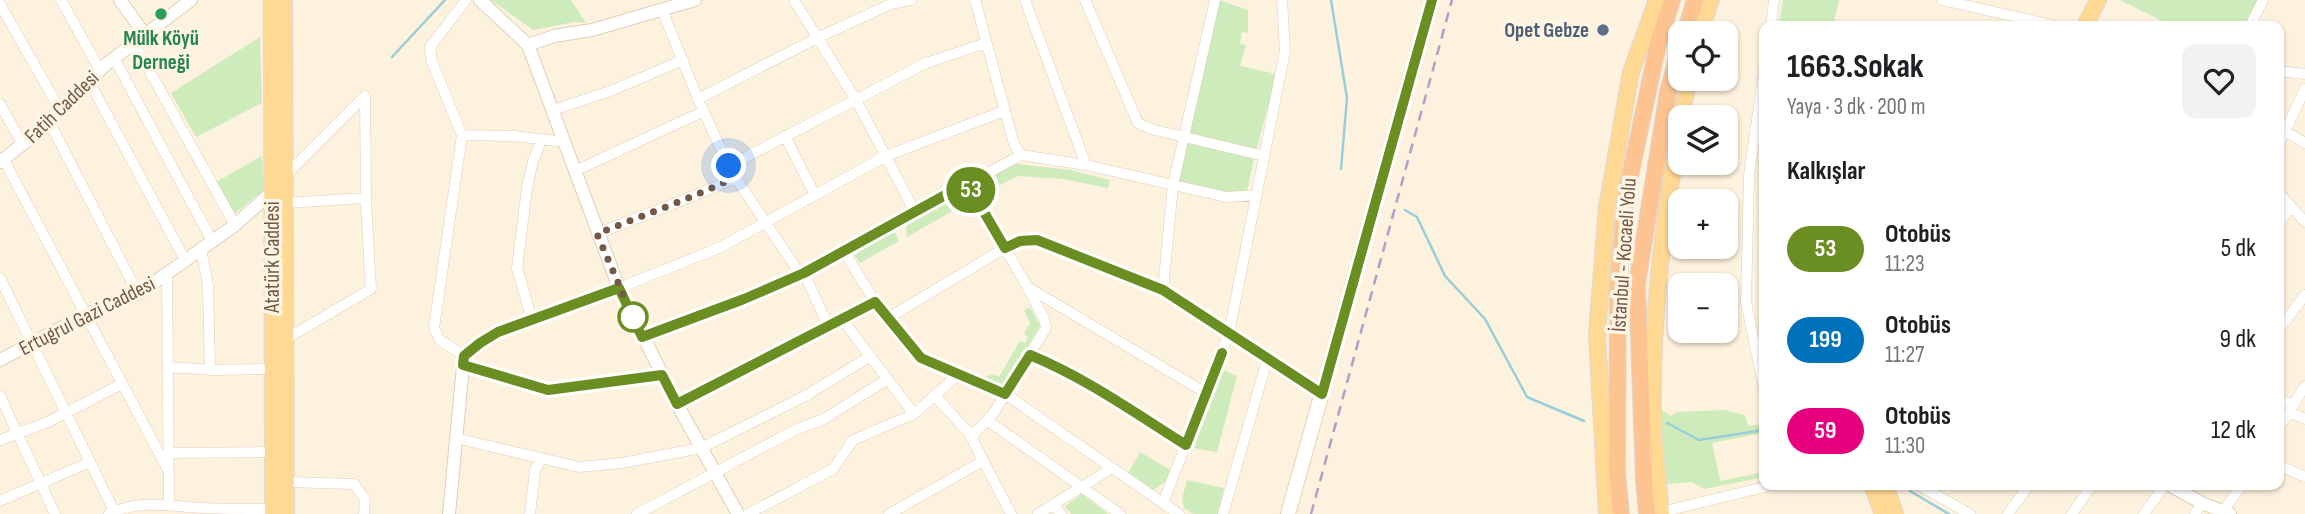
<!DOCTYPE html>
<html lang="tr">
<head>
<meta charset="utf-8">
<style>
  :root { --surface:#fff; --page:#f2f2f2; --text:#202124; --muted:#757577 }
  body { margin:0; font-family:"Sofia Sans Condensed",sans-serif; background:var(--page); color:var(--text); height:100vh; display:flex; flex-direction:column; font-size:26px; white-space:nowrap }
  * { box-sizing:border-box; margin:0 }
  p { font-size:23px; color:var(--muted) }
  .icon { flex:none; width:38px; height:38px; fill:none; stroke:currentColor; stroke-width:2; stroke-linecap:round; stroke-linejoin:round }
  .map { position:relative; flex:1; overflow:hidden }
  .sheet { position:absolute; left:1759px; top:21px; width:525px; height:469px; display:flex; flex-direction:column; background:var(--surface); border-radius:14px; box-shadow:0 2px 5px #0004 }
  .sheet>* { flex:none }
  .badge { padding:0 14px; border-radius:23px; font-size:24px; line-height:46px }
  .tools { position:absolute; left:1668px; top:21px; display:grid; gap:14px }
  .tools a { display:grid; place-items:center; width:70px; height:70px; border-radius:14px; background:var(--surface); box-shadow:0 2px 5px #0004; font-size:35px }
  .you { position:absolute; width:35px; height:35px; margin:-18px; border:5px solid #fff; border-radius:50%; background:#1a73e8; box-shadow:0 0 0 10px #1a73e833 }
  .map>.badge { position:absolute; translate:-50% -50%; box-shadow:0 0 0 4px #fff }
  h2 { padding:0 28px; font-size:26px; line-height:63px }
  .round { display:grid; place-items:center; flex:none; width:74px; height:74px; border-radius:14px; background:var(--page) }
  .overview { display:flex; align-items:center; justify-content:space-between; height:119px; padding:0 28px }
  h1 { font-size:33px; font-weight:700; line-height:52px }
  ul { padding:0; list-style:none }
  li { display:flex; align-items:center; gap:21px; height:91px; padding:0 28px }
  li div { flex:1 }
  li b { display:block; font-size:26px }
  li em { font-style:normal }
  li .badge { min-width:77px; font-weight:700; text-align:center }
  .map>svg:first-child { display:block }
  .green { fill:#ceebbc }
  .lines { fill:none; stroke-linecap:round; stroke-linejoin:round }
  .stream { stroke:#98cdd9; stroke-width:2.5 }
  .minor-casing { stroke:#e1cdba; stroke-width:11 }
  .tertiary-casing { stroke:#e1cdba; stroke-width:14 }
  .secondary-casing { stroke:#e8d1b9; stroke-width:16 }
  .primary-casing { stroke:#ded7d2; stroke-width:18 }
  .trunk-casing { stroke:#ded7d2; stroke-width:18 }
  .minor { stroke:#fff; stroke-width:10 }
  .tertiary { stroke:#fff; stroke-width:12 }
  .secondary { stroke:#fff; stroke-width:14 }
  .primary { stroke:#ffd993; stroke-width:16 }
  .trunk { stroke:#fdc492; stroke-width:16 }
  .rail { stroke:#b49dc6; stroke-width:2.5; stroke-dasharray:10 7; stroke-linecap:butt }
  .line-casing { stroke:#fff; stroke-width:16 }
  .line { stroke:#6b8e23; stroke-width:10 }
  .walk { stroke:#745745; stroke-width:7; stroke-dasharray:0 12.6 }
  .leisure-dot { fill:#2e9e5b; stroke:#fff5e5; stroke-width:2.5 }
  .service-dot { fill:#5c6f8a; stroke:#fff5e5; stroke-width:2.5 }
  .stop-dot { fill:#fff; stroke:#6b8e23; stroke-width:3.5 }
  .labels { text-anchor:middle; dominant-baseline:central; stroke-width:7; stroke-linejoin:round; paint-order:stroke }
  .service-label { font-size:21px; font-weight:bold; fill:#4e5e75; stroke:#fff5e5; text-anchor:end }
  .leisure-label { font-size:21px; font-weight:bold; fill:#27864d; stroke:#fff5e5 }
  .street-label { font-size:21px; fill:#745745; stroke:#fff5e5 }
</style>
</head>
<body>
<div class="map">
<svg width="2305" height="514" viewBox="0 0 2305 514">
  <rect width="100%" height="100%" fill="#fdf2de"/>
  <path class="green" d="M491 0H571L586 23 574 22 533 30Z
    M1219 0 1248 10V33L1242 32 1240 44 1246 45 1240 66 1277 74 1256 151 1188 135Z
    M1783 0H1839L1833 26H1779Z
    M2120 0H2259L2246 26H2172Z
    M260 37 262 103 196 137 171 93Z
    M1188 142 1254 159 1247 192H1229L1178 182Z
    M262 156 264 190 233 215 216 182Z
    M1015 164 1070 170 1110 180 1108 188 1063 179 1018 176 981 194 976 185Z
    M965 192 970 201 907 237 906 225Z
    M894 231 899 241 860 263 854 254Z
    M1030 307 1040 326 1004 386 984 378 991 374 999 377 1020 341 1025 343 1028 337 1024 334 1030 323 1024 310Z
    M1223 370 1237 376 1217 452 1194 448 1211 399Z
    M1660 409 1671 416 1677 412 1725 410 1745 415 1748 426 1764 424V433L1712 443 1720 481 1764 472V477L1705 489 1691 482 1667 484Z
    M1140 452 1172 471 1168 480 1153 490 1128 473Z
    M1187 480 1224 488 1218 514H1193L1184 508 1182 499Z
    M1082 494 1108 514H1071L1065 506Z"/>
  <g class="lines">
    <path class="stream" d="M1331 0 1347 98 1341 169
      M392 57 445 0
      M1405 210 1417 217 1445 276 1485 319 1527 397 1584 421
      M1667 423 1699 440 1764 430
      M1910 491 1949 514"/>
    <g class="minor-casing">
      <path id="minor" d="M61 0 100 70
        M794 0 855 98 915 212
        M975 0 1014 144 1021 155
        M1025 0 1086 165
        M1085 0 1138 123 1151 129 1264 156
        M1942 0 2056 26
        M0 4 60 110
        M662 10 698 99 819 37 891 4 911 0
        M1771 26 1774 0
        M2250 26 2263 0
        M134 43 235 225
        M114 58 212 241
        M1764 71 1749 175 1746 302 1764 389
        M2278 71 2305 74
        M89 81 185 260
        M698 99 731 171 800 274
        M0 104 23 145
        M553 110 613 90 683 60
        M49 121 138 294
        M2285 131 2305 143
        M462 135 514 136 564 142
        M785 136 815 195
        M2278 146 2305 89
        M4 160 169 472
        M729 166 926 63 986 43
        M575 171 704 111
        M286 175 365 96 366 203 371 289 286 339
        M967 183 1028 288 1044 319 1046 328 993 414 971 437
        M2278 192 2305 222
        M286 203 366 198
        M2278 225 2291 206
        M597 234C643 215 690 199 735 178
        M201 249 208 285 210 370
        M844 251 875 302 921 358 1005 394 1179 514
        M804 273 828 326
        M167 274 169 505
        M0 278 114 511
        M619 288 719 248 886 156 1004 111
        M1029 288 1206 393
        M1163 290 1173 185 1215 0
        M888 318 1005 248 1020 241 1037 240 1163 290 1322 394
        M842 319 914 414 959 374
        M532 320 517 268 527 188 533 161 541 141
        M2278 331 2305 295
        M642 337 744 299 804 273 1021 155 1086 165 1226 197 1257 195
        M1030 355C1086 378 1135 413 1186 445
        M464 356 440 340 434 328 462 135 432 62 430 47 466 0
        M463 365 548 390 662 375
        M168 367 215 370 273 369
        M0 396 55 514
        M935 396 969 433 1011 514
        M2278 399 2294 405
        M677 404 875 302
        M2289 412 2305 419
        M988 421 1120 514
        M2278 429 2305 386
        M455 438 579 467 622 463 701 448 807 395 869 357
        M0 440 48 422 122 384
        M169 453 273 452
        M2278 465 2305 477
        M286 482 354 484 365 499 364 514
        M1918 485 1970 514
        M0 501 90 462
        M1163 503 1229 333 1285 51 1282 0
        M1053 505 1061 514
        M2223 511 2242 485
        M1661 512 1773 485
        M109 514C139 499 169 506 201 508 225 509 249 509 273 509
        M530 514 535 470 541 459
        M637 514 797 429 824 419 886 380
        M748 514 833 469 853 440 914 414
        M889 514 983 461
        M1038 514 1112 468
        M1223 514 1268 357
        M2008 514 2029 485
        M2072 514 2092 485
        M2144 514 2165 485
        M2195 514 2202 503"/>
    </g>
    <g class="tertiary-casing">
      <path id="tertiary" d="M120 0 145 35
        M480 0 528 45 619 288 677 404 738 514
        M528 45 554 36 592 30 695 0
        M0 162 38 132 105 65 191 0
        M0 360 85 315 138 294 235 225 272 192
        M2169 485 2202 503 2230 514
        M449 514 464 356 479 343 498 332 619 288"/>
    </g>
    <g class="secondary-casing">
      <path id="secondary" d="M1288 514 1432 0"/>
    </g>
    <g class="primary-casing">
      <path id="primary" d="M272 0 273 514
        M284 0 286 514
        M2085 26 2098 0
        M1700 33 1711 0
        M1681 117 1689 79
        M1872 485 1883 514
        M1885 485 1895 514
        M1607 514 1597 334 1607 207 1631 72 1657 0
        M1661 514C1658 481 1653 446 1653 413 1651 316 1664 220 1680 125"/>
    </g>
    <g class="trunk-casing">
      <path id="trunk" d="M1685 33 1695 0
        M1621 514 1617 472 1618 289 1626 195 1658 44 1672 0
        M1647 514 1644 480 1637 284 1668 91 1680 50"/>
    </g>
    <use href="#minor" class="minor"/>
    <use href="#tertiary" class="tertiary"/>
    <use href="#secondary" class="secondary"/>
    <use href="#primary" class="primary"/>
    <use href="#trunk" class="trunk"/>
    <path class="rail" d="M1311 514 1452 0"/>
  </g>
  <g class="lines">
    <g class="line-casing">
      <path id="line" d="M1222 353 1186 445C1135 413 1086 378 1030 355L1005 394 921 358 875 302 677 404 662 375 548 390 463 365 464 356 480 343 498 332 619 288 642 337 744 299 804 273 967 183 1005 248 1020 241 1037 240 1163 290 1322 394 1432 0"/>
    </g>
    <use href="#line" class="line"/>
    <path class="walk" d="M633 317 597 234C643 215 691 199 735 177L729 166"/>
  </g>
  <circle class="leisure-dot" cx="161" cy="14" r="7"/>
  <circle class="service-dot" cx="1603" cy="30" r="7"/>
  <circle class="stop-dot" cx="633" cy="317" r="14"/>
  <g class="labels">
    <g class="service-label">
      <text x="1589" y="30">Opet Gebze</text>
    </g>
    <g class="leisure-label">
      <text x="161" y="38">Mülk Köyü<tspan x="161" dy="24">Derneği</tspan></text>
    </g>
    <g class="street-label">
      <text transform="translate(62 107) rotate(-44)">Fatih Caddesi</text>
      <text transform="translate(1624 255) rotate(-86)">İstanbul - Kocaeli Yolu</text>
      <text transform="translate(272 257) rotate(-90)">Atatürk Caddesi</text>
      <text transform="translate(87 316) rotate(-27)">Ertugrul Gazi Caddesi</text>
    </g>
  </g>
</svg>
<div class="tools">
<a><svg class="icon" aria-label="locate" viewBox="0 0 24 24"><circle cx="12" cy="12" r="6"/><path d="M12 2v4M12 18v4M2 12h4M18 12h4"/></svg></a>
<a><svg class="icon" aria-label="layers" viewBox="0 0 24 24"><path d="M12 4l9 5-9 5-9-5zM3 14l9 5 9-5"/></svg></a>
<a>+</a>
<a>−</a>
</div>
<div class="you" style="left:729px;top:166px"></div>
<b class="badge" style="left:971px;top:190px;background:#6b8e23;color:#fff">53</b>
<section class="sheet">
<div class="overview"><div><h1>1663.Sokak</h1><p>Yaya · 3 dk · 200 m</p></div><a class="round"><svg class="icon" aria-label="heart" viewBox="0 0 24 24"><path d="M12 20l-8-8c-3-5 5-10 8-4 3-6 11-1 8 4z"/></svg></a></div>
<h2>Kalkışlar</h2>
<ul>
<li><span class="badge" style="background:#6b8e23;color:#fff">53</span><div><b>Otobüs</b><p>11:23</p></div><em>5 dk</em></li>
<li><span class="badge" style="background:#0072bc;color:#fff">199</span><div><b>Otobüs</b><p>11:27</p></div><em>9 dk</em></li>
<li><span class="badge" style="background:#e6007e;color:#fff">59</span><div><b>Otobüs</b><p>11:30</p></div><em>12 dk</em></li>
</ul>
</section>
</div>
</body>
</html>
